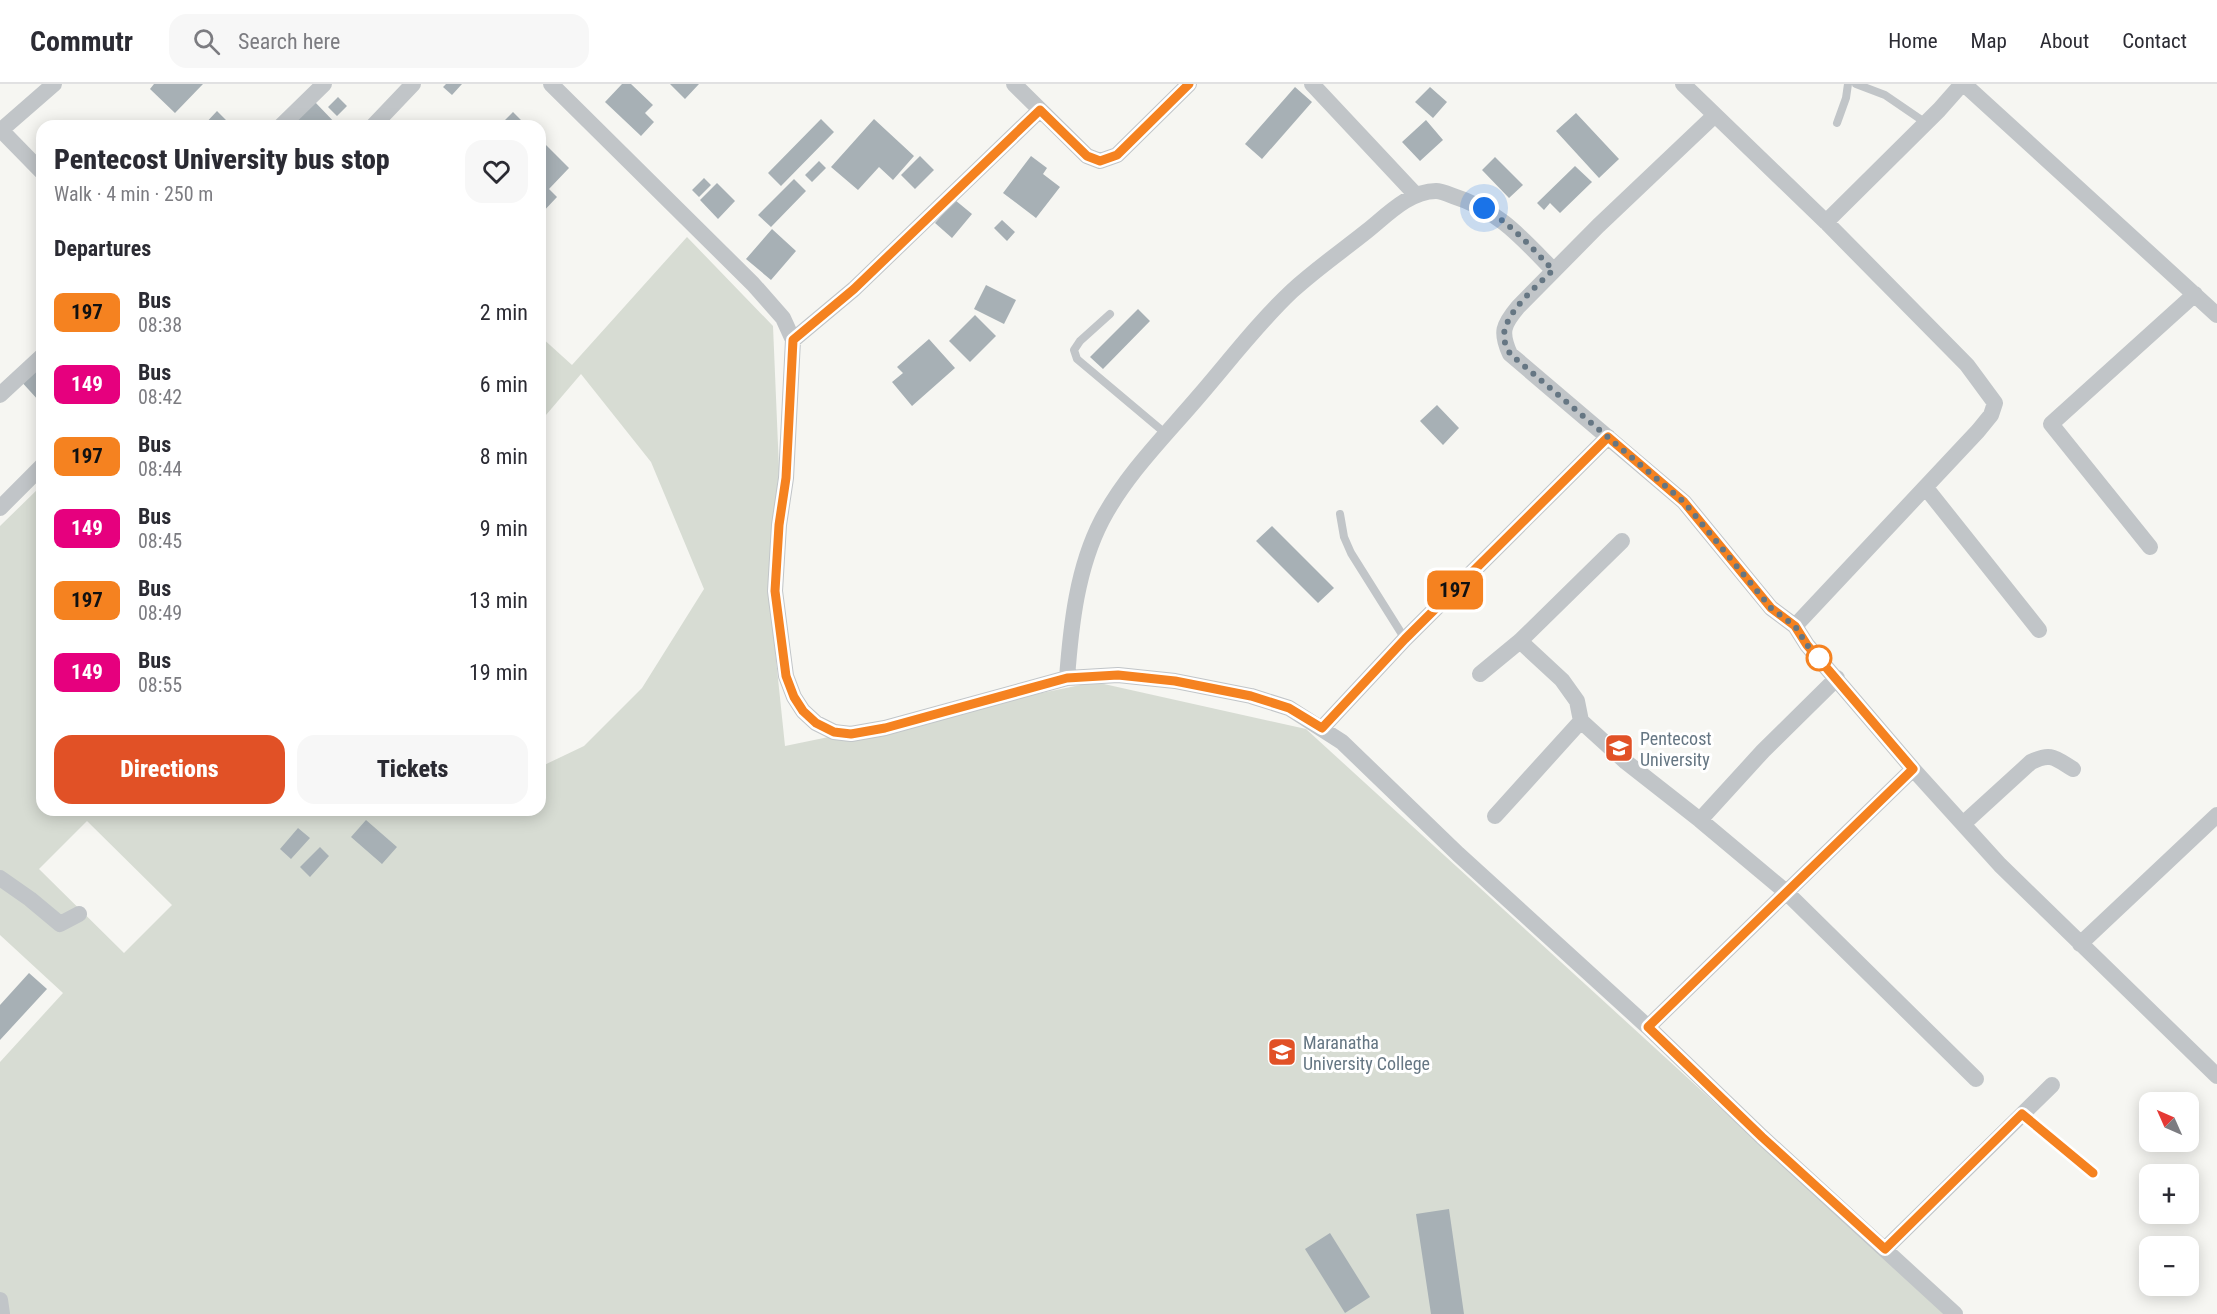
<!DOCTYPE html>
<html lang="en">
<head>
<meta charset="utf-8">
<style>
  :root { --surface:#fff; --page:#f7f7f7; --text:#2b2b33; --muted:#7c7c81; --line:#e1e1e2; --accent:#e15126 }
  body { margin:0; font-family:"Roboto Condensed",sans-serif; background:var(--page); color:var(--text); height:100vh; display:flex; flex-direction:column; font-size:22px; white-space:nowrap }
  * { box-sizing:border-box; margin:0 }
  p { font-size:20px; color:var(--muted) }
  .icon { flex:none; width:33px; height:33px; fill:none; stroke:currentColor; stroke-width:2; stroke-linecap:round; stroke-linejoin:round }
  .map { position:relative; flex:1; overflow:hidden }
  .side { position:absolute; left:36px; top:36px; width:510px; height:696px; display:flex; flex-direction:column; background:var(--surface); border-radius:18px; box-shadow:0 3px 15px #0003 }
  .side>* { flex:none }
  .badge { padding:0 12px; border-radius:9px; font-size:21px; line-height:39px }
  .needle { width:39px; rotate:315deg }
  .buttons { position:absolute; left:2139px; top:1008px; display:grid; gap:12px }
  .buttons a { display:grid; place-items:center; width:60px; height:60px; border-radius:12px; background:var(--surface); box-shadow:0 3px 15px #0003; font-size:30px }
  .you { position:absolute; width:30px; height:30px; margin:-15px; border:4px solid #fff; border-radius:50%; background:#1a73e8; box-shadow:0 0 0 9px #1a73e833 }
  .map>.badge { position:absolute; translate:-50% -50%; box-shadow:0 0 0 3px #fff }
  h2 { padding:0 18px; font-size:22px; line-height:54px }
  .round { display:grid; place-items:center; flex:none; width:63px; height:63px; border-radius:18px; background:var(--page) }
  .headline { display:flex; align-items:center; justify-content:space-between; height:102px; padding:0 18px }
  h1 { font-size:28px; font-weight:800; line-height:45px }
  .primary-button { display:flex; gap:12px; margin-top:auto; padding:12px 18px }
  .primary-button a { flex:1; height:69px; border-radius:18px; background:var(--accent); color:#fff; font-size:24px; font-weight:800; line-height:69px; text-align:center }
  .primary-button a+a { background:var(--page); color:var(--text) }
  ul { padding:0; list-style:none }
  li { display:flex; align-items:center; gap:18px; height:72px; padding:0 18px }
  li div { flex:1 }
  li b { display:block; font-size:22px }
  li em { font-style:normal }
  li .badge { min-width:66px; font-weight:700; text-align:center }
  header { display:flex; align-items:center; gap:36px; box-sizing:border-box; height:84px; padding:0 30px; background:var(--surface); border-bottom:2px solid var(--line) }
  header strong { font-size:28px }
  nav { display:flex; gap:33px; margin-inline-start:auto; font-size:21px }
  .search { width:420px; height:54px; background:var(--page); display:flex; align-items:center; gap:15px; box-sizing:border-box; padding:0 21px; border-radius:18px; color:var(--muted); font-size:22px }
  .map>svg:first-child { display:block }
  .green { fill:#d7dcd3; fill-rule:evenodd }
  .building { fill:#a7b0b5 }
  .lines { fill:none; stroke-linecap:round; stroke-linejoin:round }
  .service { stroke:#c1c5c8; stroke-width:8 }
  .minor { stroke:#c1c5c8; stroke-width:16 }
  .line-casing { stroke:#fff; stroke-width:14 }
  .line { stroke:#f58220; stroke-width:9 }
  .walk { stroke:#657683; stroke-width:6; stroke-dasharray:0 10.8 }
  .stop-dot { fill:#fff; stroke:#f58220; stroke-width:3 }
  .labels { text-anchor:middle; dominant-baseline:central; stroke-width:6; stroke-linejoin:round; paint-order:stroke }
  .poi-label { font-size:18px; fill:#657683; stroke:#fff; text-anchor:start }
</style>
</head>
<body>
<header>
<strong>Commutr</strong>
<div class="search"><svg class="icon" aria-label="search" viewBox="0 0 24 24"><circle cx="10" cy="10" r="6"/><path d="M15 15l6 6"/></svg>Search here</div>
<nav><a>Home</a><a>Map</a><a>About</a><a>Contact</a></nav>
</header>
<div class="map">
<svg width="2217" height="1230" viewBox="0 0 2217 1230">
  <rect width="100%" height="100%" fill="#f6f6f2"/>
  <path class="green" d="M687 153 773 242 779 385 768 498 785 662 1095 598 1306 645 1946 1230H0V978L63 909 0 851V442L42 401V726H540V683L584 662 642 604 704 505 651 378 581 290 540 338V252L572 281ZM87 737 172 821 124 869 39 785Z"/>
  <path class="building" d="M154 0H203L175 29 150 5Z
    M446 0H462L452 11 443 3Z
    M622 0H631L653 21 645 29 654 38 641 52 605 18Z
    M670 0H699L685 15Z
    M1295 3 1312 18 1262 75 1245 60Z
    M1430 3 1447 18 1433 34 1415 18Z
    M338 13 347 22 337 32 328 23Z
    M314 17 338 42H289Z
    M217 27 232 42H203Z
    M513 28 527 42H499Z
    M1576 29 1619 75 1599 94 1556 47Z
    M821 35 834 48 781 102 768 89Z
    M874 35 914 72 893 96 879 83 858 106 831 83Z
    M1426 36 1443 56 1420 77 1402 58Z
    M540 55 569 84 549 105 557 113 540 131Z
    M920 72 934 86 915 105 901 91Z
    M1031 72 1047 84 1043 90 1060 103 1036 134 1003 109Z
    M1495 73 1523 101 1509 114 1482 86Z
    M819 77 826 84 812 98 805 91Z
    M1575 82 1592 98 1560 129 1550 119 1544 126 1537 119Z
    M704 94 711 101 699 113 692 106Z
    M794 95 806 107 771 143 758 131Z
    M717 99 735 117 718 135 700 116Z
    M955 116 972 130 952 154 935 139Z
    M1002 136 1015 148 1007 157 994 144Z
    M772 145 796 167 771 196 746 175Z
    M986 201 1016 216 1004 240 974 225Z
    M1138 225 1150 237 1103 285 1090 273Z
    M975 231 996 252 970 278 949 257Z
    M929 255 955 284 912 322 892 298 903 289 897 283Z
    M42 274V314L39 317 19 295Z
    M1437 321 1459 344 1443 361 1420 337Z
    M1272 442 1334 504 1318 519 1256 457Z
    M366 736 397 763 382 780 351 753Z
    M298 744 310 754 291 775 280 765Z
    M320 763 329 772 310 793 300 783Z
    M29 889 47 905 0 956V921Z
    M1449 1125 1464 1230H1431L1416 1130Z
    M1330 1149 1370 1213 1345 1229 1305 1165Z"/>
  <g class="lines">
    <path class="service" d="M1856 0 1885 11 1926 39
      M1837 39 1846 14 1848 0
      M1110 230 1080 257 1074 266 1077 275 1165 349
      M1340 430 1344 453 1351 469 1405 555
      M2022 1031 2093 1089"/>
    <path class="minor" d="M551 0 753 200 783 234 793 256 786 394 779 441 775 507 786 592 794 613 803 627 816 639 834 648 851 650 885 644 1067 594 1118 591 1175 597 1251 612 1289 624 1342 658 1458 770 1648 943 1762 1053 1955 1230
      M1014 0 1087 72 1100 77 1117 71 1189 0
      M1312 0 1416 111
      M1683 0 1826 138 1967 281 1995 319 1991 331 1978 347 1795 542
      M1964 0 2217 231
      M1715 31 1598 142 1518 223C1503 241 1500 248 1510 270L1684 418 1771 524 1795 542 1807 561 1913 685 2000 781 2217 992
      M281 42 324 0
      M373 42 413 0
      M1 46 42 88
      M0 47 54 0
      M1826 138 1939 26 1962 0
      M793 256 854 205 1040 26
      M0 311 42 272
      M1926 404 2039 546
      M0 424 42 382
      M2150 463 2051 340 2195 210
      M1520 557 1562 596 1577 617 1581 637 1626 678 1700 736 1786 808 1976 995
      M1480 590 1520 557 1622 457
      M1067 594C1071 541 1077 484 1102 436 1127 389 1165 352 1199 312 1230 276 1258 239 1292 207 1316 185 1342 167 1367 147 1386 132 1409 107 1436 107 1441 107 1448 110 1453 112 1498 126 1521 153 1553 186
      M1322 644 1405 555 1608 353
      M1495 732 1581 637
      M1700 736 1763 667 1837 594
      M1963 740 2031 678C2051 668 2055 674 2073 685
      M0 794 30 815 60 840 79 830
      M2080 860 2217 731
      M1648 943 1913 685
      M1885 1165 2052 1001
      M0 1216 2 1230"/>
  </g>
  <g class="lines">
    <g class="line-casing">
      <path id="line" d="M1189 0 1117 71 1100 77 1087 72 1040 26 854 205 793 256 786 394 779 441 775 507 786 592 794 613 803 627 816 639 834 648 851 650 885 644 1067 594 1118 591 1175 597 1251 612 1289 624 1322 644 1405 555 1608 353 1684 418 1771 524 1795 542 1807 561 1913 685 1648 943 1762 1053 1885 1165 2022 1030 2093 1089"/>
    </g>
    <use href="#line" class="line"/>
    <path class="walk" d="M1484 124C1510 139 1532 164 1553 186 1538 201 1503 230 1504 253 1504 259 1508 265 1510 270L1684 418 1771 524 1795 542 1807 561 1822 578 1819 574"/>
  </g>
  <defs>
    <g id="university-square" transform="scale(1.5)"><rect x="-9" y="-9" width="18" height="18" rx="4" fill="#e15126" stroke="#fff"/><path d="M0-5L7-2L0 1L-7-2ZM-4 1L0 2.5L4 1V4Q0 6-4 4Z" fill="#fff"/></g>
  </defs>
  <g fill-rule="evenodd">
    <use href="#university-square" x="1619" y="664"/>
    <use href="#university-square" x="1282" y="968"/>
  </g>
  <circle class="stop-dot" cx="1819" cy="574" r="12"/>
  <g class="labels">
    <g class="poi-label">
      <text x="1640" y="654">Pentecost<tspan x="1640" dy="21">University</tspan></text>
      <text x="1303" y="958">Maranatha<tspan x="1303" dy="21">University College</tspan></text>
    </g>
  </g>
</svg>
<div class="buttons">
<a><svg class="needle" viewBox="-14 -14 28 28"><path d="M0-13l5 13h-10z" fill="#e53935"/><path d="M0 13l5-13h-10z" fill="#7c7c81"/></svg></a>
<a>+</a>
<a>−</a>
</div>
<div class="you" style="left:1484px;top:124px"></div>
<b class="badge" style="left:1455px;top:506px;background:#f58220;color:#111">197</b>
<section class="side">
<div class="headline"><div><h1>Pentecost University bus stop</h1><p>Walk · 4 min · 250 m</p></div><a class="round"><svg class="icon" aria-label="heart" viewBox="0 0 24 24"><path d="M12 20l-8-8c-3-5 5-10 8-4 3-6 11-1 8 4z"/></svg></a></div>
<h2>Departures</h2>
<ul>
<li><span class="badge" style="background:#f58220;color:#111">197</span><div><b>Bus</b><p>08:38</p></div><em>2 min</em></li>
<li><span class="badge" style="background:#e6007e;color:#fff">149</span><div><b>Bus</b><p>08:42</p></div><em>6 min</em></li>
<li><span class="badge" style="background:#f58220;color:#111">197</span><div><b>Bus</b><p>08:44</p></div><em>8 min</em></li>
<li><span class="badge" style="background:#e6007e;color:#fff">149</span><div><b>Bus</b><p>08:45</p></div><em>9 min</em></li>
<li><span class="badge" style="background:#f58220;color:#111">197</span><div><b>Bus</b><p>08:49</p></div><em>13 min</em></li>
<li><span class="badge" style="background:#e6007e;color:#fff">149</span><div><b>Bus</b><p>08:55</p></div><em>19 min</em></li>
</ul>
<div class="primary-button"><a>Directions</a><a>Tickets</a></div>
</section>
</div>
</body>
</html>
